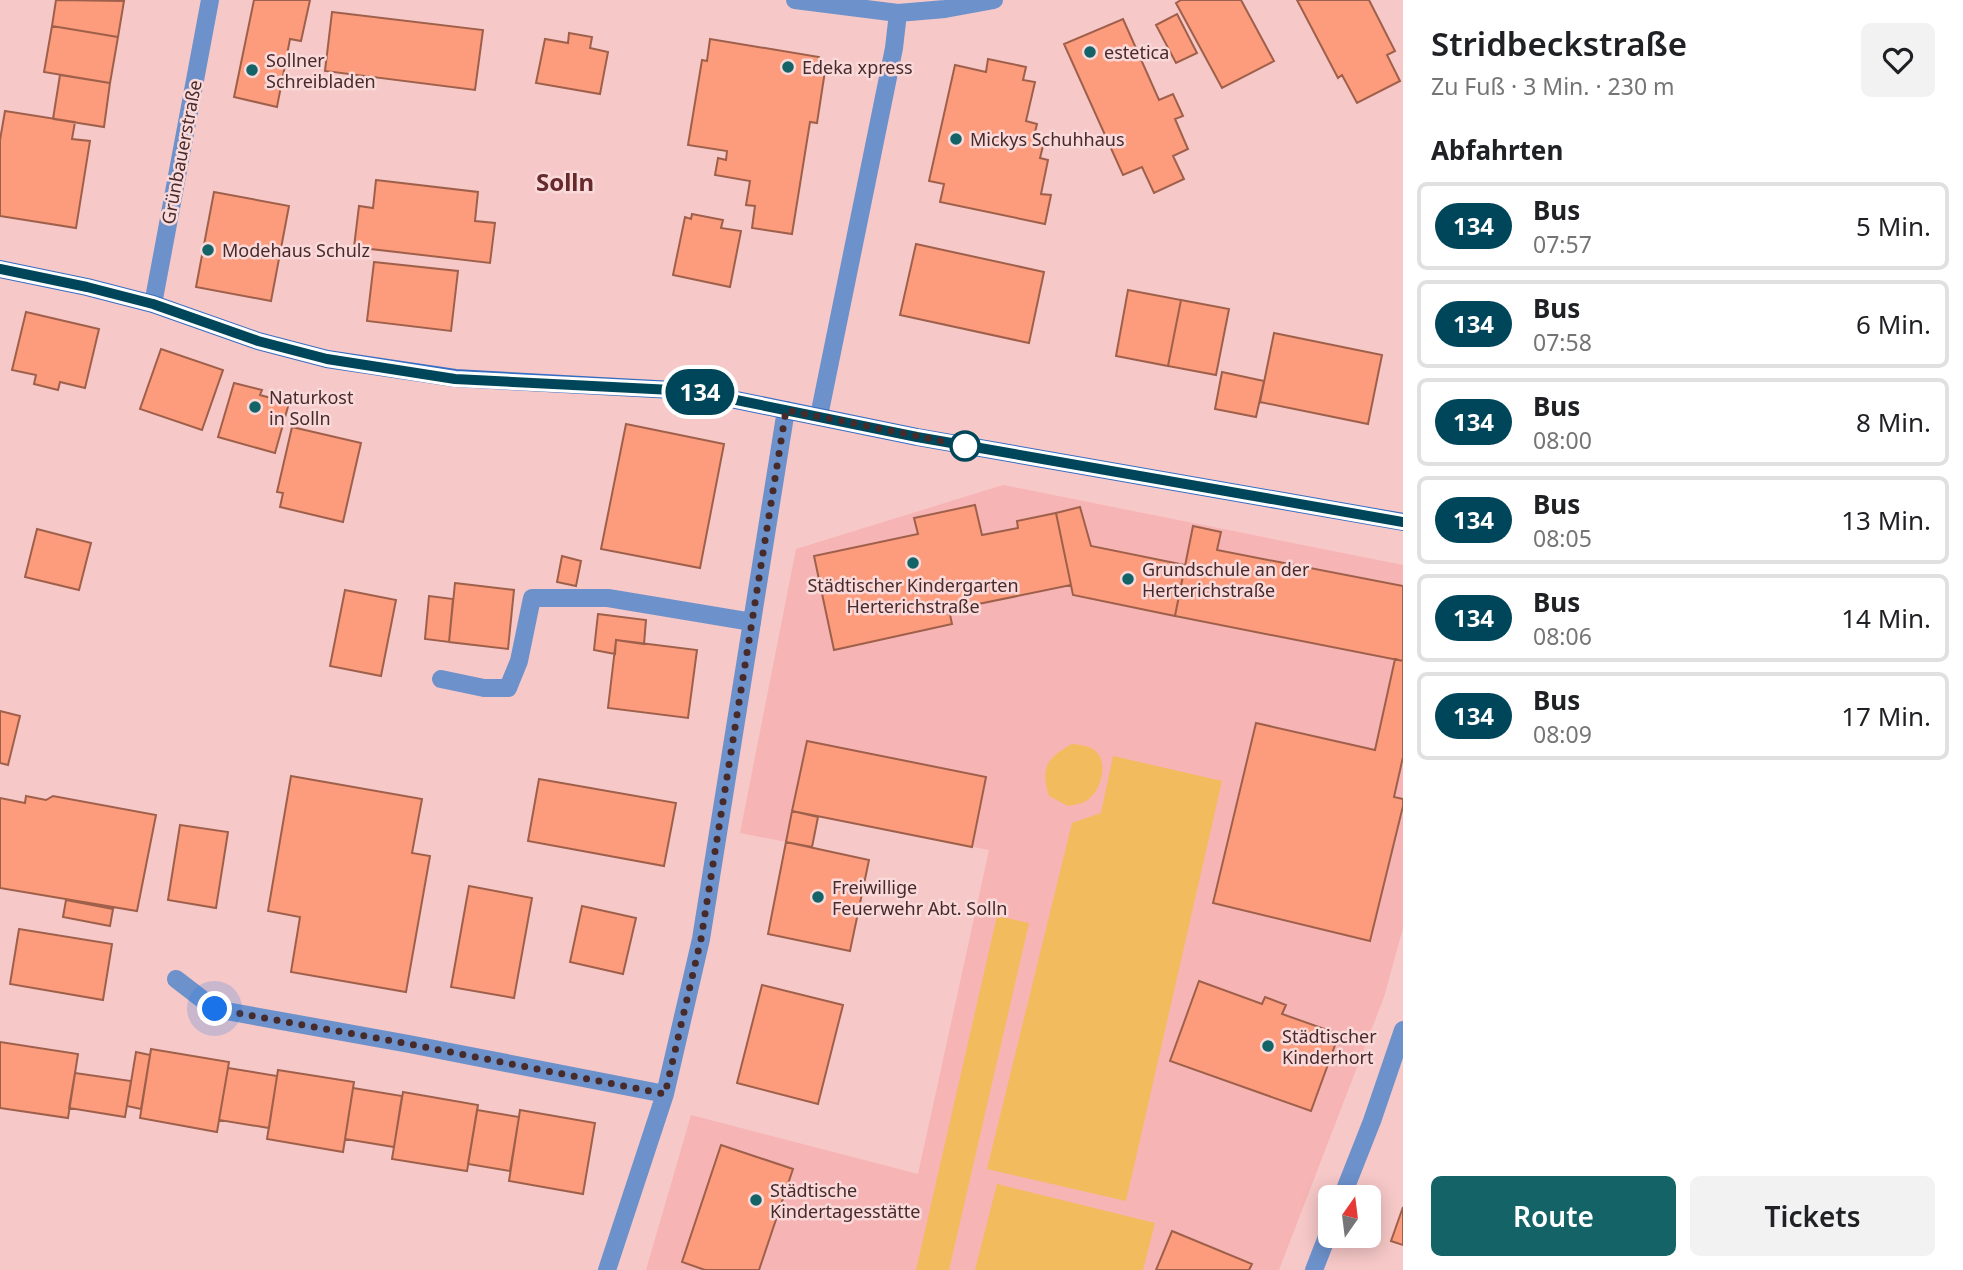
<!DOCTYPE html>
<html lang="de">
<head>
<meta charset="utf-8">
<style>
  :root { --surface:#fff; --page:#f2f2f2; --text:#202124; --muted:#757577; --line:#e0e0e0; --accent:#136367 }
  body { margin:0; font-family:"Noto Sans",sans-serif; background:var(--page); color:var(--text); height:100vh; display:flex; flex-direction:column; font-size:26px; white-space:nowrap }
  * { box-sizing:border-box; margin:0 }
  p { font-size:23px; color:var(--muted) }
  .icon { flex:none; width:38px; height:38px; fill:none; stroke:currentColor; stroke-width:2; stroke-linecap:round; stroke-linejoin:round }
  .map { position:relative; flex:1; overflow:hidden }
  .sheet { display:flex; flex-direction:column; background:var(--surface); width:560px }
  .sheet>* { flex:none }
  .badge { padding:0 14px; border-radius:23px; font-size:24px; line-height:46px }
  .needle { width:46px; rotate:14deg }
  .fabs { position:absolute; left:1318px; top:1185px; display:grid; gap:14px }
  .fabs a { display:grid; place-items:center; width:63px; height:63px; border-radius:10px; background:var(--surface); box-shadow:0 4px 18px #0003; font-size:35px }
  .you { position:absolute; width:35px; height:35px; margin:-18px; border:5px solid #fff; border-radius:50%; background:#1a73e8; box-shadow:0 0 0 10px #1a73e833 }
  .map>.badge { position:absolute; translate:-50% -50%; box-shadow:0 0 0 4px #fff }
  h2 { padding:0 28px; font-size:26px; line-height:63px }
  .round { display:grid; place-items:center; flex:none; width:74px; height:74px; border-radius:10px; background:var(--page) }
  .overview { display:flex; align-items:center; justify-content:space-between; height:119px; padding:0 28px }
  h1 { font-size:33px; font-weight:600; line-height:52px }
  .button { display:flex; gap:14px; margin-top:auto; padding:14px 28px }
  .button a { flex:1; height:80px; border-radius:10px; background:var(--accent); color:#fff; font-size:28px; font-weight:600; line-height:80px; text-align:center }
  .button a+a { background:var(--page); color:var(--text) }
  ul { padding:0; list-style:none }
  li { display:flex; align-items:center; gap:21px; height:88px; margin:0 14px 10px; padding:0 14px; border:4px solid var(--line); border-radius:10px }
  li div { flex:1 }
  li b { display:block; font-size:26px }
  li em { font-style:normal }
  li .badge { min-width:77px; font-weight:700; text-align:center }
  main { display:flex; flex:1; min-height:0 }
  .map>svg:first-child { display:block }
  .built { fill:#f7b4b4 }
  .green { fill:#f2bb5d }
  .building { fill:#fc9c7c; stroke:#9f604b; stroke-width:2 }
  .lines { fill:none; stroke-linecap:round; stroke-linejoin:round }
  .service { stroke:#6c91cb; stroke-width:18 }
  .minor { stroke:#6c91cb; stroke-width:18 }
  .secondary { stroke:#366dc3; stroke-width:18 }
  .line-casing { stroke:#fff; stroke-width:16 }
  .line { stroke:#00465a; stroke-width:10 }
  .walk { stroke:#472a2a; stroke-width:7; stroke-dasharray:0 12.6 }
  .poi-dot { fill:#136367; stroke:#f9d9d9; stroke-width:2.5 }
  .stop-dot { fill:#fff; stroke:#00465a; stroke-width:3.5 }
  .labels { text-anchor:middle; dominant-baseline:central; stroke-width:5; stroke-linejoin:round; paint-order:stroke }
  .poi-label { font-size:18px; fill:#472a2a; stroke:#f9d9d9; text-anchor:start }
  .street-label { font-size:18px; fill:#472a2a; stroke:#f9d9d9 }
  .district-label { font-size:24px; font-weight:bold; fill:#66292c; stroke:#f9d9d9 }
</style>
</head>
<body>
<main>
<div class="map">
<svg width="1403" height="1270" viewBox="0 0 1403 1270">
  <rect width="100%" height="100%" fill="#f6c8c7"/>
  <path class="built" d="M1003 485 1403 565V928L1384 997 1279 1270H646L691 1115 918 1174 989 850 819 817 812 847 740 833 796 549Z"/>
  <path class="green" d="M1072 744C1080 745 1087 745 1094 750 1110 761 1101 795 1084 802 1080 804 1073 805 1068 806L1049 796C1040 767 1047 758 1072 744Z
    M1113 756 1222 781 1126 1201 987 1169 1072 823 1101 813Z
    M997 916 1029 923 949 1270H916Z
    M997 1184 1155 1223 1143 1270H975Z"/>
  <path class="building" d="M56 0 124 1 118 37 52 26Z
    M254 0H310L301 41 290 39 277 107 234 97Z
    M1181 0H1241L1274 61 1222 88 1176 3Z
    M1297 0H1369L1395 51 1387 55 1400 81 1357 103 1342 75 1338 78Z
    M332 12 483 30 475 90 325 71Z
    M1177 14 1197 53 1176 63 1156 25Z
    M1123 19 1159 100 1173 94 1183 116 1175 119 1188 149 1173 156 1184 179 1154 193 1142 167 1123 175 1064 44Z
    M52 26 118 37 110 83 44 72Z
    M569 33 592 37 590 48 608 52 600 94 536 83 545 39 568 43Z
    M710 39 819 57 817 70 825 71 817 123 810 122 792 234 752 228 755 206 746 205 750 181 715 175 718 158 726 160 727 151 688 145 702 60 707 61Z
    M988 59 1026 67 1023 80 1035 82 1026 121 1037 124 1034 136 1045 138 1040 158 1048 160 1041 194 1051 195 1045 224 940 202 944 184 929 181 955 65 986 72Z
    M60 75 110 83 104 127 53 119Z
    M5 111 75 122 72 139 90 141 76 228 0 216V140Z
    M376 180 478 192 475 221 495 223 490 263 354 247 359 206 373 208Z
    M214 192 289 206 271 301 196 287Z
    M692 214 723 220 721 228 741 231 730 287 673 275 685 217 691 219Z
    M916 244 1044 272 1029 343 900 315Z
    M374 262 458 271 451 331 367 321Z
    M1128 290 1181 300 1168 366 1116 356Z
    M1181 300 1229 309 1216 375 1168 366Z
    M26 312 99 329 85 388 60 382 58 390 34 384 36 375 12 370Z
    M1274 333 1382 355 1368 424 1260 402Z
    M161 349 223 370 202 430 140 409Z
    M1222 372 1264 381 1256 417 1215 409Z
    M234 383 262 390 260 395 289 403 275 453 218 437Z
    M626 424 724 444 700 568 601 549Z
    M292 427 361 443 343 522 280 507 283 493 277 492Z
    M975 505 982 535 1018 528 1017 521 1056 513 1071 585 949 610 952 624 834 650 814 556 918 534 914 518Z
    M1080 507 1091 546 1185 565 1175 616 1073 595 1056 513Z
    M1193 526 1221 532 1217 550 1403 586V661L1175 616Z
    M37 529 91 543 79 590 25 577Z
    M562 556 581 561 576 586 557 582Z
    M455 583 514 590 508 649 449 642Z
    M345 590 396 600 381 676 330 666Z
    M429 596 453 599 449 642 425 639Z
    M598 614 646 620 644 644 616 640 615 654 594 650Z
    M616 640 697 650 688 718 608 708Z
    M1395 659 1403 661V757L1394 797 1403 799V806L1370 941 1213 903 1256 723 1375 750Z
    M0 711 20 716 8 765 0 763Z
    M807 741 986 777 972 847 792 811Z
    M291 776 422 799 412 853 430 856 406 992 291 972 300 917 268 911Z
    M539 779 676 803 664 866 528 841Z
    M26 796 46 800 53 796 156 815 137 911 0 888V798L25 803Z
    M792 811 818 817 812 847 786 842Z
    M180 825 228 832 216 908 168 900Z
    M786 842 869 860 850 951 768 934Z
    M469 886 532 898 514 998 451 987Z
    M66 900 113 909 110 926 63 917Z
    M582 906 636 918 623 974 570 962Z
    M19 929 112 944 103 1000 10 984Z
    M1199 981 1262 1004 1265 997 1286 1005 1282 1014 1339 1034 1311 1111 1170 1061Z
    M762 985 843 1005 818 1104 737 1083Z
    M0 1042 78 1054 68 1118 0 1108Z
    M151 1049 229 1062 217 1132 140 1118Z
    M136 1052 150 1055 141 1109 127 1106Z
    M228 1068 277 1076 269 1128 219 1120Z
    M278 1070 354 1082 343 1152 267 1139Z
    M75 1073 131 1081 125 1117 69 1108Z
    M353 1088 402 1096 394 1147 345 1139Z
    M403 1092 478 1105 467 1171 392 1159Z
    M477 1110 519 1117 510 1171 468 1164Z
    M520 1110 595 1123 583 1194 509 1181Z
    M721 1145 793 1169 759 1270H705L682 1262Z
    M1403 1207V1245L1391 1241Z
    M1172 1231 1252 1264 1249 1270H1156Z"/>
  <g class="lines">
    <path class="service" d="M441 679 484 688H508L519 661 532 598H608L752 622"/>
    <path class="minor" d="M795 0 898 13 945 9 994 0
      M153 304 210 0
      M819 416 894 48 898 13
      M176 979 215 1009 409 1044 665 1094
      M1342 1197 1372 1121 1403 1030
      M607 1270 665 1094 701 939 786 410
      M1314 1270 1330 1229"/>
    <path class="secondary" d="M0 269 87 287 153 304 258 341 327 359 455 378 692 391 917 437 1403 522"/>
  </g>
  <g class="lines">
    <g class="line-casing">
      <path id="line" d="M0 269 87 287 153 304 258 341 327 359 455 379 692 391 917 437 1403 522"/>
    </g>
    <use href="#line" class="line"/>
    <path class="walk" d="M215 1009 409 1044 665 1094 701 939 786 410 967 446H965"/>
  </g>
  <g class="poi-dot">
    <circle cx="1090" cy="52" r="7"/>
    <circle cx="788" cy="67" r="7"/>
    <circle cx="252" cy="70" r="7"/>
    <circle cx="956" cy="139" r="7"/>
    <circle cx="208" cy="250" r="7"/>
    <circle cx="255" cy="407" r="7"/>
    <circle cx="913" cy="563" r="7"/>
    <circle cx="1128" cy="579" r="7"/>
    <circle cx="818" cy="897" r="7"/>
    <circle cx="1268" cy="1046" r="7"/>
    <circle cx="756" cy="1200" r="7"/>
  </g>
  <circle class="stop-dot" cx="965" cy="446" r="14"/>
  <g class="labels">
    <g class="poi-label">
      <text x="1104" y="52">estetica</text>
      <text x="266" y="60">Sollner<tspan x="266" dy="21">Schreibladen</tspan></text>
      <text x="802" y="67">Edeka xpress</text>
      <text x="970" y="139">Mickys Schuhhaus</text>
      <text x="222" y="250">Modehaus Schulz</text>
      <text x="269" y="397">Naturkost<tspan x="269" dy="21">in Solln</tspan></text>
      <text x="1142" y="569">Grundschule an der<tspan x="1142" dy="21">Herterichstraße</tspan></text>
      <text x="913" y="585" text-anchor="middle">Städtischer Kindergarten<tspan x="913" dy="21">Herterichstraße</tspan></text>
      <text x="832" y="887">Freiwillige<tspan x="832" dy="21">Feuerwehr Abt. Solln</tspan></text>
      <text x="1282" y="1036">Städtischer<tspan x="1282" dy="21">Kinderhort</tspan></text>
      <text x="770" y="1190">Städtische<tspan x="770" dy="21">Kindertagesstätte</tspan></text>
    </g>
    <g class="street-label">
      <text transform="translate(181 152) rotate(-79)">Grünbauerstraße</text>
    </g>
    <g class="district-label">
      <text x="565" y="181">Solln</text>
    </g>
  </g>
</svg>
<div class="fabs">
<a><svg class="needle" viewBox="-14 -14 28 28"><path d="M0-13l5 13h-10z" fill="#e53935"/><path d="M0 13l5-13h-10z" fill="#757577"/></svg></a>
</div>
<div class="you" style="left:215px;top:1009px"></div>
<b class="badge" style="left:700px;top:392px;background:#00465a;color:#fff">134</b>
</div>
<section class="sheet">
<div class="overview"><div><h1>Stridbeckstraße</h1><p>Zu Fuß · 3 Min. · 230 m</p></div><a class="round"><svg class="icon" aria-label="heart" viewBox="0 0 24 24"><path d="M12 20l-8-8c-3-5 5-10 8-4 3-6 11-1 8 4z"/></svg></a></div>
<h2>Abfahrten</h2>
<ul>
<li><span class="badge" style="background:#00465a;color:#fff">134</span><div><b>Bus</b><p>07:57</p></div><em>5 Min.</em></li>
<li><span class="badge" style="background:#00465a;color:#fff">134</span><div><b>Bus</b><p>07:58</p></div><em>6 Min.</em></li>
<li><span class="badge" style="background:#00465a;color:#fff">134</span><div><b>Bus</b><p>08:00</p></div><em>8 Min.</em></li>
<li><span class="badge" style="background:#00465a;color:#fff">134</span><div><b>Bus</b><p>08:05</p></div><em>13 Min.</em></li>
<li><span class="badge" style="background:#00465a;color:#fff">134</span><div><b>Bus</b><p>08:06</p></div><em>14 Min.</em></li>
<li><span class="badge" style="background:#00465a;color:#fff">134</span><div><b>Bus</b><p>08:09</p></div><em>17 Min.</em></li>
</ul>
<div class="button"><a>Route</a><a>Tickets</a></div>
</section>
</main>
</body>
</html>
